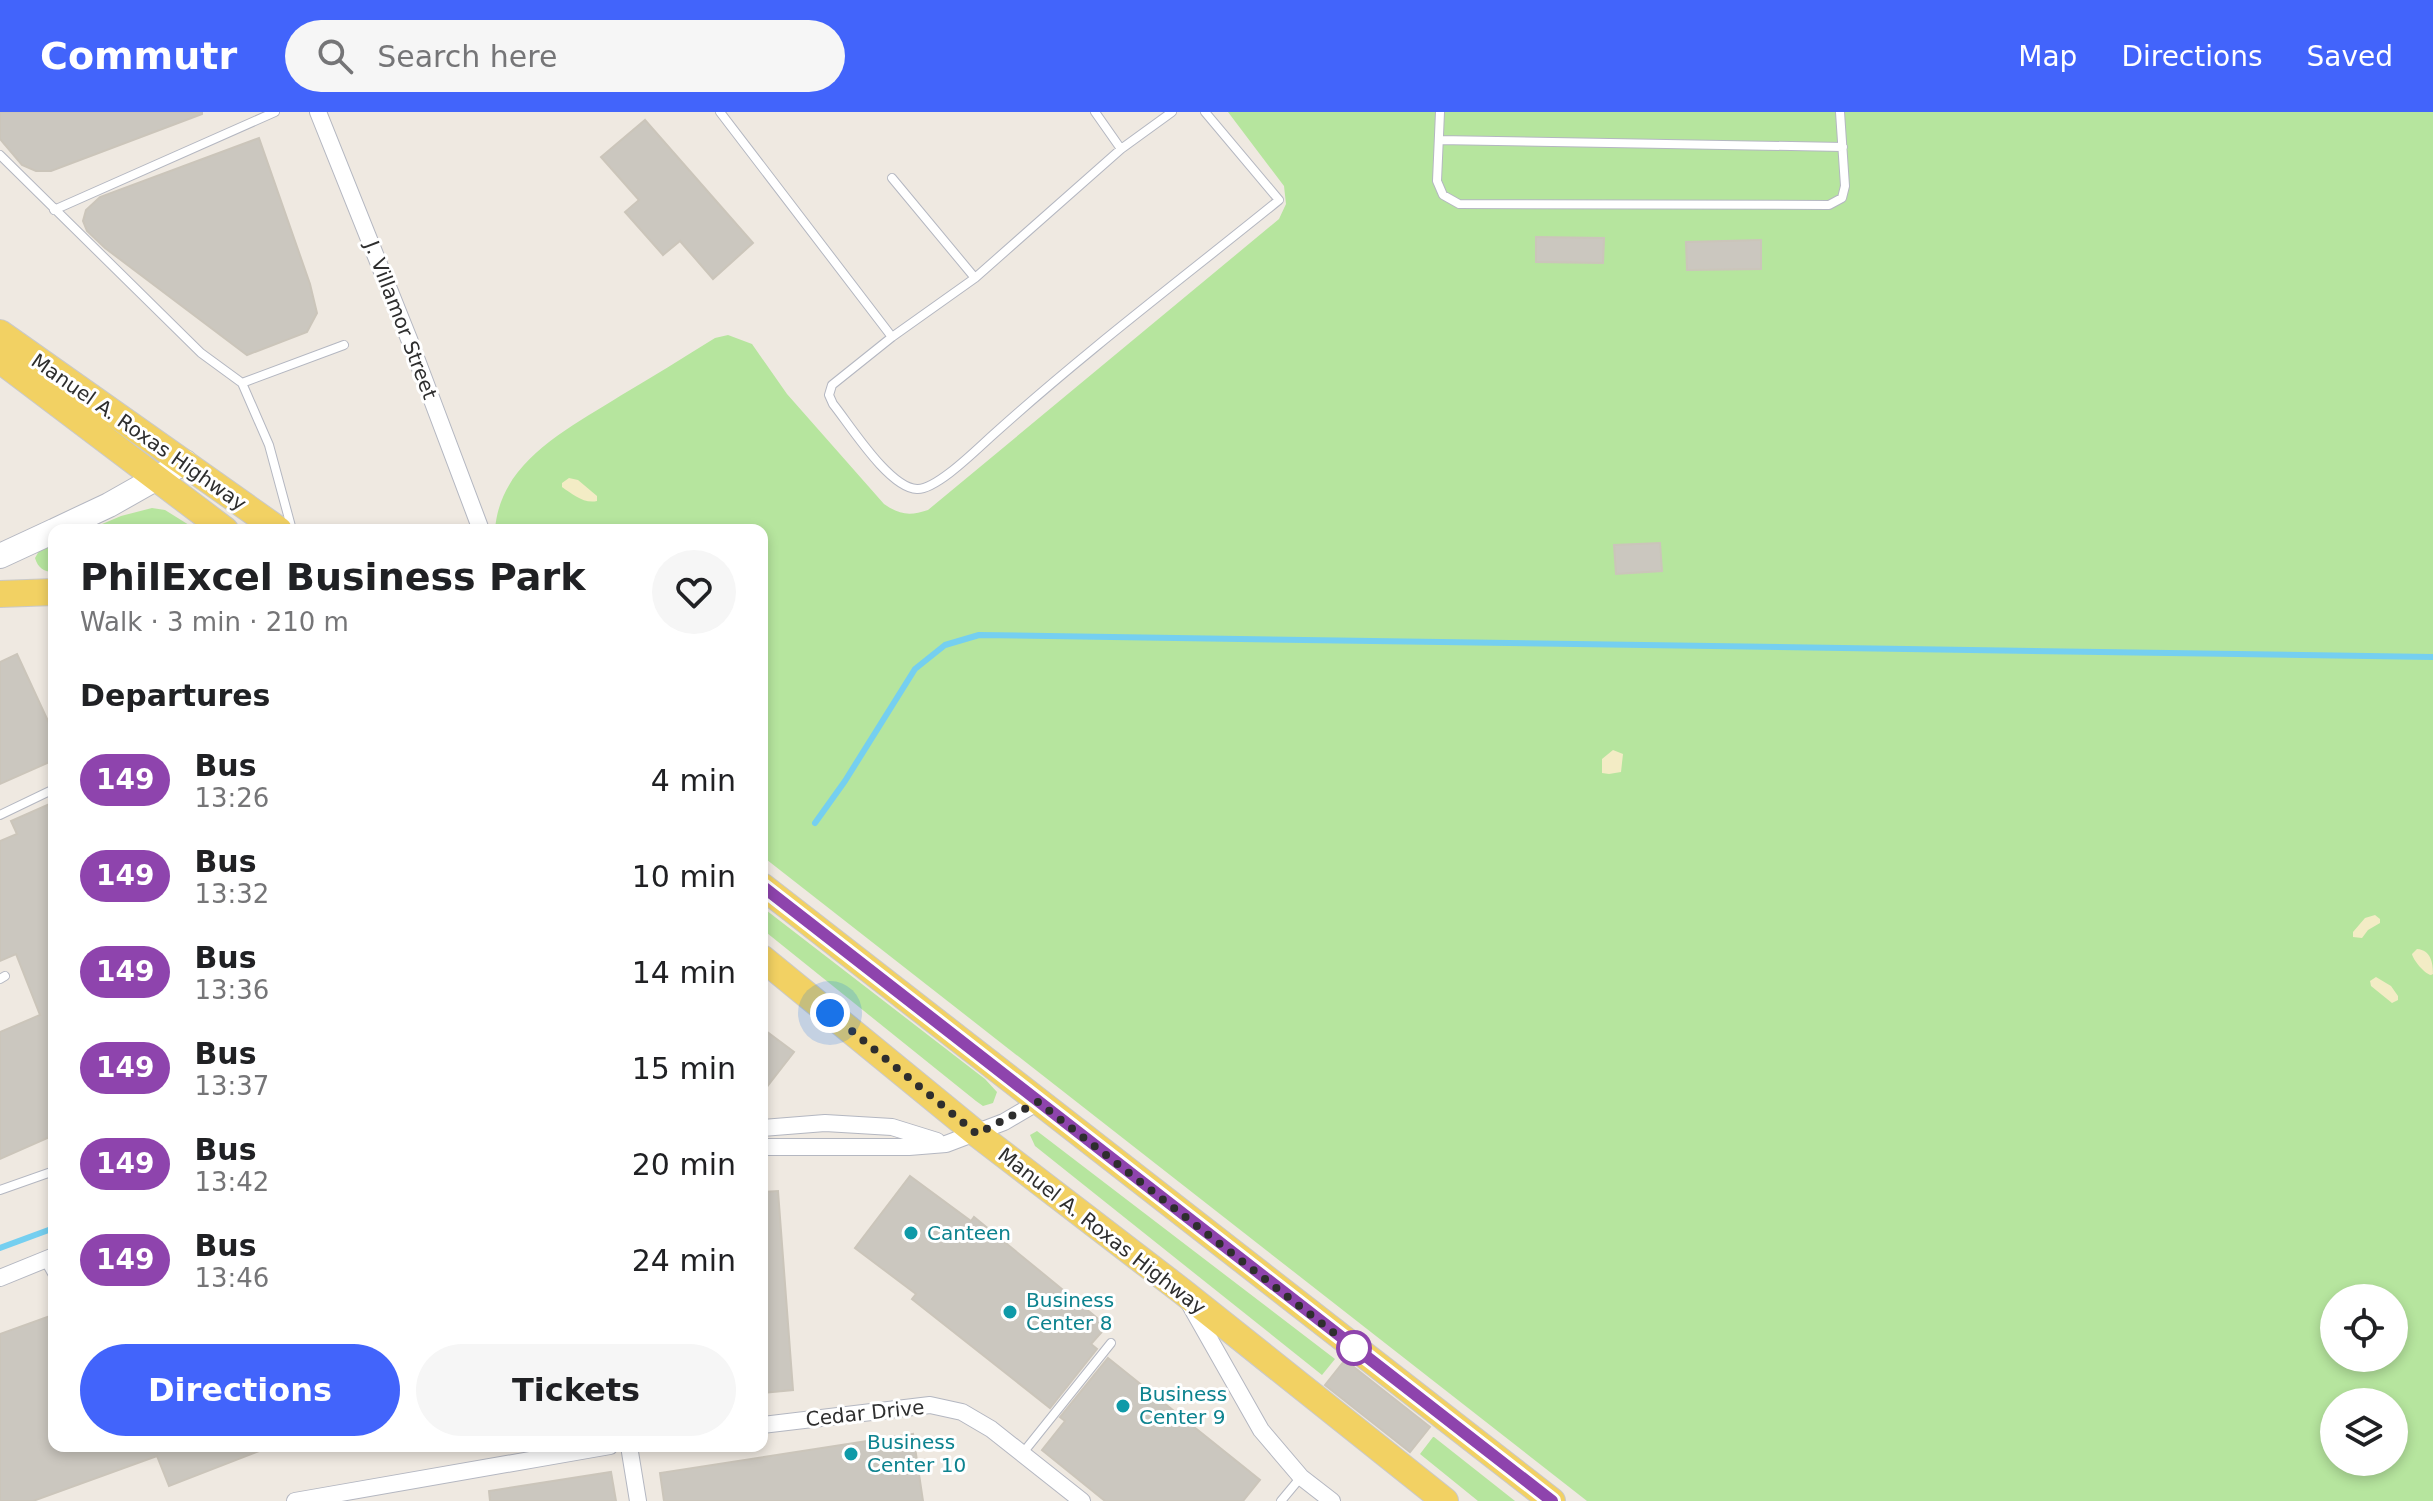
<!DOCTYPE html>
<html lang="en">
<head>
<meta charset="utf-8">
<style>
  :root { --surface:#fff; --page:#f6f6f6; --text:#202124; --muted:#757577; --accent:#4264fb }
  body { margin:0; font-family:"DejaVu Sans",sans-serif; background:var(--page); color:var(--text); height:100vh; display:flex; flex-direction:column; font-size:30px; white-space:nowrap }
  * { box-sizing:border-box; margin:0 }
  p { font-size:26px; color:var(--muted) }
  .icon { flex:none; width:44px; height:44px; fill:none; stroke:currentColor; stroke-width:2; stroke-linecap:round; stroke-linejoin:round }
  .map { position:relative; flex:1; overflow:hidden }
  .drawer { position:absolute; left:48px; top:412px; width:720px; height:928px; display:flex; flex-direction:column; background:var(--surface); border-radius:16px; box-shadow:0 4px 12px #0003 }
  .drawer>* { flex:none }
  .badge { padding:0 16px; border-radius:26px; font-size:28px; line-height:52px }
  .controls { position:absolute; left:2320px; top:1172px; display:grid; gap:16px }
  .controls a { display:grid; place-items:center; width:88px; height:88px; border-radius:50%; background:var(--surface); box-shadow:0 4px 12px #0003; font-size:40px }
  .you { position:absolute; width:40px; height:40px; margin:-20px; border:6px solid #fff; border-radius:50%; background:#1a73e8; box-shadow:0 0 0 12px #1a73e833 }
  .map>.badge { position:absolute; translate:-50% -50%; box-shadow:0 0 0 4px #fff }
  h2 { padding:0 32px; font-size:30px; line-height:72px }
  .round { display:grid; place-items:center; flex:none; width:84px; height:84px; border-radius:42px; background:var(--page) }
  .overview { display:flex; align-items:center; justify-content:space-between; height:136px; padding:0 32px }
  h1 { font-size:38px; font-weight:700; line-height:60px }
  .cta { display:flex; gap:16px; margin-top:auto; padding:16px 32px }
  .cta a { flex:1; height:92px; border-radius:48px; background:var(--accent); color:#fff; font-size:32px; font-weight:700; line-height:92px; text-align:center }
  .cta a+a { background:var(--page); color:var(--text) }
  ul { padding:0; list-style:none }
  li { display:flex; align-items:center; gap:24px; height:96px; padding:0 32px }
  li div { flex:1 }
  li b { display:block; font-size:30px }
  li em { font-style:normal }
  li .badge { min-width:88px; font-weight:700; text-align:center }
  header { display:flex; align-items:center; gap:48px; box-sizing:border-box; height:112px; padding:0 40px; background:var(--accent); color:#fff }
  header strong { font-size:38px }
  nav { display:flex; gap:44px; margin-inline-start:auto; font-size:28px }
  .search { width:560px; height:72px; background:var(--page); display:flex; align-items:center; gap:20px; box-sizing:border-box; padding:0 28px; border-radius:44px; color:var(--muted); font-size:30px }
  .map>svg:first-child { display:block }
  .green { fill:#b6e59e; fill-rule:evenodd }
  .sand { fill:#f3ecc5 }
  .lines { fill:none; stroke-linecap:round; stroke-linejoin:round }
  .stream { stroke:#75cff0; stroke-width:6 }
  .building { fill:#cbc7bf; stroke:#cbc5ba; stroke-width:2 }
  .service-casing { stroke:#b4b7c1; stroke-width:10 }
  .minor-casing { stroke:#b4b7c1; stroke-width:18 }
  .secondary-casing { stroke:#b4b7c1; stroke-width:26 }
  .primary-casing { stroke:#c9c9c9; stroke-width:28 }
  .service { stroke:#fff; stroke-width:8 }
  .minor { stroke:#fff; stroke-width:16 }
  .secondary { stroke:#fff; stroke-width:24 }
  .primary { stroke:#f2d163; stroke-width:26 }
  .line-casing { stroke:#fff; stroke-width:18 }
  .line { stroke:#8e44ad; stroke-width:12 }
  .walk { stroke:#2e2e2e; stroke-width:8; stroke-dasharray:0 14.4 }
  .culture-dot { fill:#0f9aa8; stroke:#fff; stroke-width:3 }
  .stop-dot { fill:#fff; stroke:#8e44ad; stroke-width:4 }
  .labels { text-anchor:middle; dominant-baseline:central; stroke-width:6; stroke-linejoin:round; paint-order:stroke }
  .street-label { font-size:20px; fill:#2e2e2e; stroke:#fff }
  .culture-label { font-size:20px; fill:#0d838f; stroke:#fff; text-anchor:start }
</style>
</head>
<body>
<header>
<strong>Commutr</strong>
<div class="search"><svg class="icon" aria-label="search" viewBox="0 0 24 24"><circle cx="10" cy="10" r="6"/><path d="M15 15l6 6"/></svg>Search here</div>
<nav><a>Map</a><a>Directions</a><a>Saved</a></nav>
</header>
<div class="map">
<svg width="2433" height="1389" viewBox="0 0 2433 1389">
  <rect width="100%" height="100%" fill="#efe9e1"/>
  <path class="green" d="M1228 0H2433V1389H1587L762 744V418H495C500 349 568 317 620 284 652 265 683 246 715 226L728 223 752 232 787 282 884 392C900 403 910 404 928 398L1279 107 1286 92 1284 74ZM2334 1186H2394V1246H2334ZM2334 1290H2394V1350H2334Z
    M152 396 165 398 197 418H88L121 404Z
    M54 433V460C44 460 38 456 35 446L39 439Z
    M762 795 985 967 997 980 993 991 983 994 976 989 762 817Z
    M1037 1019 1335 1247 1322 1263 1035 1034 1030 1023Z
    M1433 1325H1434L1515 1389H1478L1420 1342Z"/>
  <path class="sand" d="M569 366 578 368 597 384V389C584 392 572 382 562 375V371Z
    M1613 638 1623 642 1621 660 1609 662 1602 661V647Z
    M2375 803 2380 807V811L2368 818 2362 826 2353 825V820L2365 806Z
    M2417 837C2431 838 2433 851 2433 862L2431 863C2425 862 2413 848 2412 842Z
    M2376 865 2391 874 2398 884V888L2392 891 2371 874 2370 869Z"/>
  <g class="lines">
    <path class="stream" d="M815 711 845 669 915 557 945 533 979 523 2433 545
      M0 1136 54 1116"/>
  </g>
  <path class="building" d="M0 0H202V2L51 59H36L22 53 0 27Z
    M645 8 753 131 713 167 680 129 663 143 625 100 639 88 601 45Z
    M259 26 310 172 317 201 307 220 247 243 105 136 87 119 83 109 86 98 100 85Z
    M1536 125 1604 126 1603 151 1536 150Z
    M1761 128V157L1687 158 1686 130Z
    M1660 431 1662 459 1616 462 1614 433Z
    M17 542 54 622V648L0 672V550Z
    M54 690V1023L0 1047V920L40 903 16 842 0 849V729L17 722 11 709Z
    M762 916 794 940 762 981Z
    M910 1064 971 1109 974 1105 1107 1214 1091 1232 1097 1237 1050 1296 912 1187 916 1182 855 1136Z
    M778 1079 793 1278 762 1281V1080Z
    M50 1204 54 1215V1334H267V1336L169 1374 157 1344 33 1389H0V1222Z
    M1108 1246 1260 1368 1243 1389H1105L1042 1338 1065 1309 1060 1305Z
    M1345 1248 1430 1315 1410 1340 1325 1273Z
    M913 1322 923 1389H664L660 1361Z
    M611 1360 616 1389H490L489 1379Z"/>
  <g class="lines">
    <g class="service-casing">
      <path id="service" d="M720 0 892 225 975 166 1121 37 1172 0
        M1095 0 1121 37
        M1440 0 1437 69 1443 83 1459 92 1829 93 1842 86 1845 74 1840 0
        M1439 28 1843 35
        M0 43 201 241 242 271 344 233
        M892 66 975 166
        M54 98 275 0
        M892 225 832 273 829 283 833 292C850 313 889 376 917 377 937 378 979 335 995 321 1086 239 1184 165 1279 88L1205 0
        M242 271 269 333 292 418
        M0 703 54 677
        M0 867 5 864
        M0 1078 54 1059
        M45 1149 54 1165
        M1022 1342 1111 1231
        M1281 1389 1301 1365"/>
    </g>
    <g class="minor-casing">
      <path id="minor" d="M318 0 409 227 481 418
        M762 1016 825 1011 892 1015 937 1029
        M762 1035H909L946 1032 1004 1010 1038 990
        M0 1166 54 1144
        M1189 1191 1261 1318 1301 1365 1332 1389
        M762 1313 930 1293 962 1300 991 1317 1082 1389
        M629 1334 638 1389
        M295 1389 610 1334"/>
    </g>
    <g class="secondary-casing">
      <path id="secondary" d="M56 418 109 393 185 350
        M0 444 54 419"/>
    </g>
    <g class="primary-casing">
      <path id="primary" d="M0 221 279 418
        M0 248 225 418
        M0 482 54 480
        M762 774 1552 1389
        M762 846 977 1022 1183 1180 1445 1389"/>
    </g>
    <use href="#service" class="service"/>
    <use href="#minor" class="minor"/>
    <use href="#secondary" class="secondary"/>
    <use href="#primary" class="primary"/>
  </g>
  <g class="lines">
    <g class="line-casing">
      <path id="line" d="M762 774 1552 1389"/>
    </g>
    <use href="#line" class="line"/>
    <path class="walk" d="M830 901 977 1022 1038 990 1361 1242 1354 1236"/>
  </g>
  <g class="culture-dot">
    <circle cx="911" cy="1121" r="8"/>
    <circle cx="1010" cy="1200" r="8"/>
    <circle cx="1123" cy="1294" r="8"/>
    <circle cx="851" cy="1342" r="8"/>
  </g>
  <circle class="stop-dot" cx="1354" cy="1236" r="16"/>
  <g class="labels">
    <g class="street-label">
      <text transform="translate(401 208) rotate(69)">J. Villamor Street</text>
      <text transform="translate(139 320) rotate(35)">Manuel A. Roxas Highway</text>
      <text transform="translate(1102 1119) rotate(38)">Manuel A. Roxas Highway</text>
      <text transform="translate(865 1301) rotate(-6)">Cedar Drive</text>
    </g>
    <g class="culture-label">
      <text x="927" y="1121">Canteen</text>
      <text x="1026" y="1188">Business<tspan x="1026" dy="23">Center 8</tspan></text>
      <text x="1139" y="1282">Business<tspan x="1139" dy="23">Center 9</tspan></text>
      <text x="867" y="1330">Business<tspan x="867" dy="23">Center 10</tspan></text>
    </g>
  </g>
</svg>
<div class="controls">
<a><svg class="icon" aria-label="locate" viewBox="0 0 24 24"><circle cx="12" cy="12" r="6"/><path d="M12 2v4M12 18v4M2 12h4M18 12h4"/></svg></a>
<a><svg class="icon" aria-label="layers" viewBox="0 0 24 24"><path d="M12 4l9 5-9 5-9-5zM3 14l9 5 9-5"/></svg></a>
</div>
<div class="you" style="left:830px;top:901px"></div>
<section class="drawer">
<div class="overview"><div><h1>PhilExcel Business Park</h1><p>Walk · 3 min · 210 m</p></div><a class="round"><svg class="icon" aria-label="heart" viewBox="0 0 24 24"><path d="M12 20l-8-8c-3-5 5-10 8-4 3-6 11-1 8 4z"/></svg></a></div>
<h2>Departures</h2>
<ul>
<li><span class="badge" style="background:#8e44ad;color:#fff">149</span><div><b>Bus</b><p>13:26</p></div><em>4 min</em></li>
<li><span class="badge" style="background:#8e44ad;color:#fff">149</span><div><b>Bus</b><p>13:32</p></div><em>10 min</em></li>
<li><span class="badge" style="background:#8e44ad;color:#fff">149</span><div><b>Bus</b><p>13:36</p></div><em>14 min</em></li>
<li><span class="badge" style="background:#8e44ad;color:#fff">149</span><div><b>Bus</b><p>13:37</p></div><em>15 min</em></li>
<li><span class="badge" style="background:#8e44ad;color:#fff">149</span><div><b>Bus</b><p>13:42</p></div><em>20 min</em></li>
<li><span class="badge" style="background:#8e44ad;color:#fff">149</span><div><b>Bus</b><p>13:46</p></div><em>24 min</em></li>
</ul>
<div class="cta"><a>Directions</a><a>Tickets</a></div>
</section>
</div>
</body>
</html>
